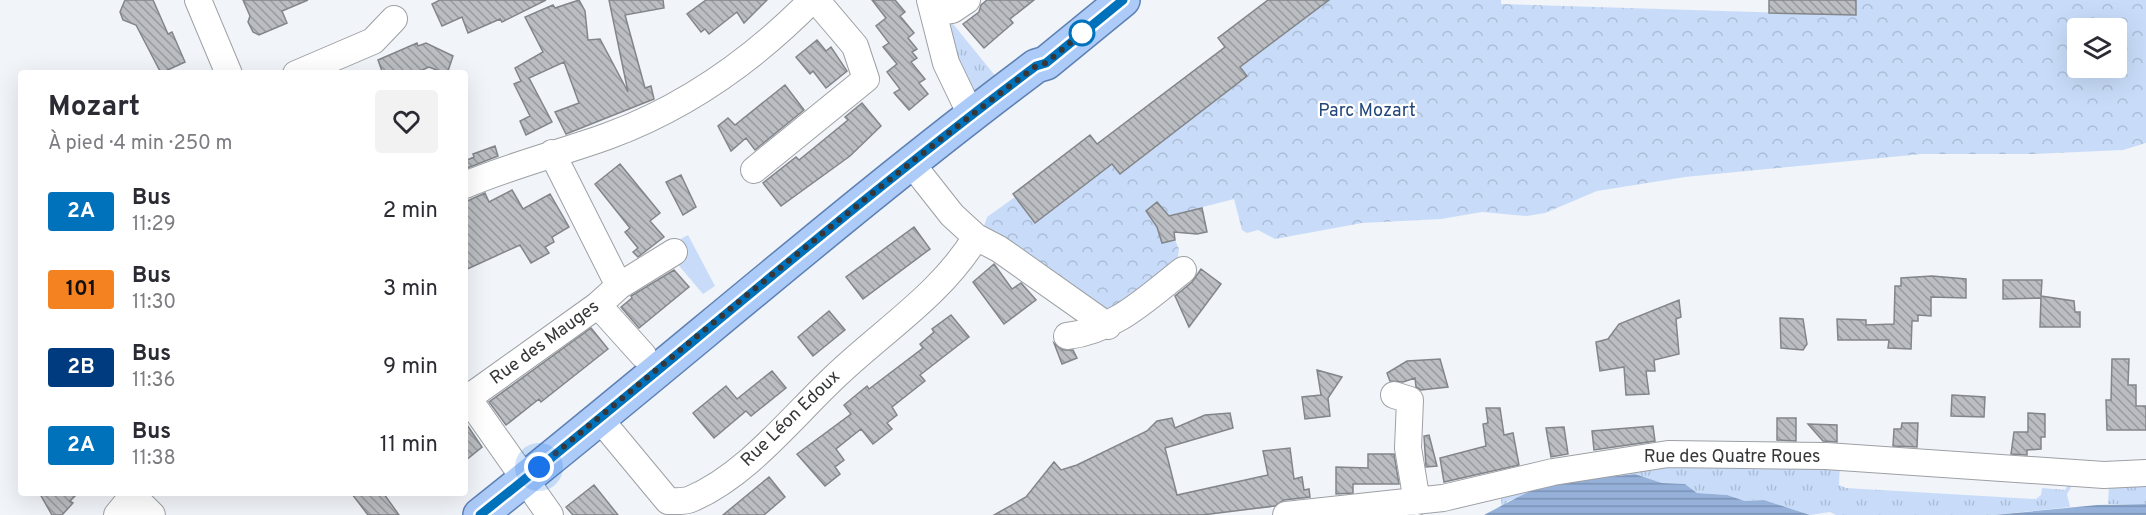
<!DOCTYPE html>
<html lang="fr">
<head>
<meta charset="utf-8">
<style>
  :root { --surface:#fff; --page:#f2f2f3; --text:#2b2b33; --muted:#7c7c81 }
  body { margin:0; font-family:Overpass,sans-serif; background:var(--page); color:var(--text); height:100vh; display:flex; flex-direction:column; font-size:22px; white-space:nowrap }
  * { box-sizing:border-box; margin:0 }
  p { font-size:20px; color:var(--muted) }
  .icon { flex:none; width:33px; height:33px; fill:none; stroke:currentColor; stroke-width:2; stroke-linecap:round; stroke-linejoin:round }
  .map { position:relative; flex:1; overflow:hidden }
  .panel { position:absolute; left:18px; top:70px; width:450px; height:426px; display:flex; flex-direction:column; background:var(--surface); border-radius:6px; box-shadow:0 6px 24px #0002 }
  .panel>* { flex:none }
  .badge { padding:0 12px; border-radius:4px; font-size:21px; line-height:39px }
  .controls { position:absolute; left:2067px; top:18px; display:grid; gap:12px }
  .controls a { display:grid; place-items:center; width:60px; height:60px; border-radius:6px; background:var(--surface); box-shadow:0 6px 24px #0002; font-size:30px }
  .you { position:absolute; width:30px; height:30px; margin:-15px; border:4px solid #fff; border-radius:50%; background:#1a73e8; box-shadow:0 0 0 9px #1a73e833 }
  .map>.badge { position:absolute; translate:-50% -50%; box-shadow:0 0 0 3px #fff }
  .round { display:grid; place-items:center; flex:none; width:63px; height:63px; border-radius:6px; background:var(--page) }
  .headline { display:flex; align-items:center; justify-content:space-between; height:102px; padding:0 30px }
  h1 { font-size:28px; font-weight:700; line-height:45px }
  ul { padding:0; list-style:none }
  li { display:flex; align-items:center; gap:18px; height:78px; padding:0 30px }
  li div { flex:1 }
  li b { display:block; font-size:22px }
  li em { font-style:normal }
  li .badge { min-width:66px; font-weight:700; text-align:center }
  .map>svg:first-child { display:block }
  .grass { fill:url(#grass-tufts) }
  .park { fill:url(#park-crowns); fill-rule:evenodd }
  .garden { fill:#c8dcf9 }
  .water { fill:url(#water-rules) }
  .building { fill:url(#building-back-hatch); stroke:#828589; stroke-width:1.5 }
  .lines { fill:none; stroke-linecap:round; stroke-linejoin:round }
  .minor-casing { stroke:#9da0a4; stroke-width:28 }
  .major-casing { stroke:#5e80b2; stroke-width:36 }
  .minor { stroke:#fff; stroke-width:26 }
  .major { stroke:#accbf8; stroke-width:33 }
  .line-casing { stroke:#fff; stroke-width:14 }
  .line { stroke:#0072bc; stroke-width:9 }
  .walk { stroke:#363739; stroke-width:6; stroke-dasharray:0 10.8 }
  .stop-dot { fill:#fff; stroke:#0072bc; stroke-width:3 }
  .labels { text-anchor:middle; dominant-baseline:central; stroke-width:4.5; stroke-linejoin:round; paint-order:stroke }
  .park-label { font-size:18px; fill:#23467a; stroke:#fff }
  .street-label { font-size:18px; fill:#363739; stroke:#fff }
</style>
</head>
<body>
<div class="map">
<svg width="2146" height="515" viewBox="0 0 2146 515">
  <defs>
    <pattern id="grass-tufts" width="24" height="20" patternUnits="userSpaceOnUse" patternTransform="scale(1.5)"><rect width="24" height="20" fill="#c8dcf9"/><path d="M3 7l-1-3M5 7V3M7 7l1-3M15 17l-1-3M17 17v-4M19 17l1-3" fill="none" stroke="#acbdd6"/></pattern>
    <pattern id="park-crowns" width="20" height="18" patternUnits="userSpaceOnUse" patternTransform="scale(1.5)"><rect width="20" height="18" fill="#c8dcf9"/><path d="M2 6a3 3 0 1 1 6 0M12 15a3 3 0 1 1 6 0" fill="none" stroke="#acbdd6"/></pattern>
    <pattern id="water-rules" width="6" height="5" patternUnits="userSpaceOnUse" patternTransform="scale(1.5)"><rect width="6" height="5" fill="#95b1da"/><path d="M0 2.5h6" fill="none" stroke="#7a91b2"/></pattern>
    <pattern id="building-back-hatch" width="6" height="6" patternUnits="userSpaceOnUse" patternTransform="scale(1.5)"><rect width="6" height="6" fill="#babdc1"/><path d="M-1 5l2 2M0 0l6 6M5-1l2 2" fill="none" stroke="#989a9e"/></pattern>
  </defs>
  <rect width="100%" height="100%" fill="#f1f4f9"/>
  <path class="grass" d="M949 19 997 78 977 92 968 86 944 22Z
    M1659 460H1671L1672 467H1730V461L1840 463 1839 485 1846 488 2036 499 2041 495 2042 488 2065 490 2069 483 2073 484 2067 494 2070 507 1995 515H1836L1830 512 1810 515 1764 500 1745 501 1727 495 1697 493 1685 484 1662 483 1635 474 1564 481 1508 501 1502 507 1500 492 1507 490 1559 477Z
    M2146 480V504H2108L2109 483Z"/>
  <path class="park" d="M1329 0H1501V4L1856 15V0H2146V143L2123 150 2033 154H1922L1685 177 1597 191 1545 213 1527 216 1482 212 1441 219 1362 223 1275 239 1258 230 1247 233 1242 230 1234 199 1168 216 1157 202 1146 212 1157 227 1162 243 1175 240 1179 249 1177 262 1110 312 1001 241 984 226 987 217 1015 197 1035 223 1112 164 1120 174 1247 77 1240 67ZM2078 28H2116V68H2078Z"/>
  <path class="garden" d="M688 235 715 286 703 294 664 248Z"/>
  <path class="water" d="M1635 474 1662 483 1685 484 1697 493 1727 495 1745 501 1764 500 1810 515H1484C1508 503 1537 484 1565 481 1588 478 1612 477 1635 474Z
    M2146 504V515H1995L2097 505Z"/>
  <path class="building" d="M125 0H153L168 34 172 32 185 62 161 73 136 25 123 20 120 12Z
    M243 0H308L282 11 287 23 259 35 253 32 248 22 250 16Z
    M440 0H546L502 22 500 19 468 33 462 17 442 26 432 4Z
    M579 0 585 11 588 40 600 39 628 92 609 0H663L664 8 625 15 645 88 651 86 654 99 566 134 555 112 579 103 564 62 529 78 552 122 526 135 520 121 530 116 514 84 521 81 515 68 543 52 525 17 553 5 555 8Z
    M706 0H767L744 23 737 12 709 34 705 29 701 32 687 14Z
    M872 0H895L905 12 900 16 914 33 908 38 917 49 912 52 917 58 911 62 925 79 919 83 928 94 909 110 894 93 900 89 887 72 897 64 883 47 889 43 876 26 886 18Z
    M987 0H1034L1010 19 1013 23 984 48 963 24 979 12 981 5Z
    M1268 0H1329L1240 67 1247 76 1120 174 1112 164 1035 223 1013 194 1090 135 1097 144 1225 47 1218 38Z
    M1769 0H1856V15L1769 13Z
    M817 40 826 51 831 47 847 71 826 88 813 71 810 74 796 57Z
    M417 43 418 46 426 43 453 56 447 74 429 67 413 74H383L378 60Z
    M785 85 804 110 755 150 746 138 731 151 718 126 728 118 735 125Z
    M862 103 881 126 850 156 781 206 763 183 796 157 799 160 815 147 848 120 845 117Z
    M495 146 498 156 465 169V161L474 157 473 154Z
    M620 164 660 213 650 221 664 237 638 257 633 252 638 248 625 232 630 228 595 184Z
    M681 175 696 207 683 215 666 182Z
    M512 190 523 209 550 194 569 227 552 237 554 242 545 247 549 253 531 263 520 245 465 270V202L485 193 489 202Z
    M1157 202 1169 216 1202 208 1207 232 1197 234 1174 232 1175 240 1162 243 1157 227 1146 211Z
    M914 227 930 249 863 299 846 277Z
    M994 264 1012 289 1021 283 1036 300 1004 324 973 282Z
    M1201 269 1221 284 1189 327 1175 296 1192 282Z
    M674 270 689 287 639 328 621 307 632 298 631 296Z
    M1932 276 1966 279V298L1931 297V316L1918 315V321H1912L1911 349 1888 348 1889 340H1838L1837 319 1866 320V325L1894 324 1895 286H1901V278Z
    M2003 280H2042L2041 296 2074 301 2075 312H2080V327H2040L2041 298 2003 299Z
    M1679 300 1681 317 1676 319 1679 354 1654 360 1655 371H1646L1649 394 1626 395 1624 367 1600 371 1596 342 1608 339 1619 324Z
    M829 311 845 330 813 356 798 337Z
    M951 315 969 337 920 375 925 381 892 407 897 415 887 423 892 429 873 444 861 429 836 449 844 460 835 467 840 474 825 486 797 454 851 414 844 405 867 386 869 389 923 348 920 344 934 332 932 329Z
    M1780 318 1803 319 1807 344 1803 350 1781 348Z
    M591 328 608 349 541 402 539 399 506 425 489 402Z
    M1054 343 1063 350H1073L1077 358 1062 364Z
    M1440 359 1448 387 1421 390 1416 387 1415 378 1403 382 1390 381 1387 373 1407 361Z
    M2112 359H2129L2128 385H2136V406H2146V430H2107L2106 400H2111Z
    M1317 370 1342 377 1328 398 1330 416 1305 419 1302 397 1321 395Z
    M772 371 786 388 751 416 746 411 714 438 693 413 726 386 737 399Z
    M1952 395 1985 397 1984 417 1951 416Z
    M1486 408H1500L1504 435 1513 433 1519 465 1444 482 1440 458 1486 446 1483 424 1488 423Z
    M1230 413 1233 428 1165 448 1177 495 1268 475 1263 451 1290 448 1294 479 1302 477 1304 490 1309 489 1310 497 1284 500 1275 506 1202 515H994L1026 497 1054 462 1061 470 1077 465 1147 431 1157 421 1172 418 1175 428 1205 415Z
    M2028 413 2045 414V437H2041V449L2027 450V455L2011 454 2014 432H2028Z
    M1777 418H1796V441L1777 440Z
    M465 422 482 447 465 461Z
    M1902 423H1918L1917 447 1893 446 1894 429H1901Z
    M1808 424 1837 425V442L1823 441Z
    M1653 426 1655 441 1594 450 1592 431Z
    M1564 427 1568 454 1551 457 1546 428Z
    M1429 435 1437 466 1426 467 1424 436Z
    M1368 454H1394L1399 484H1353V493L1336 494V467L1368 468Z
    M769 477 785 497 764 515H723Z
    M594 485 618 515H573L566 507Z
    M40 494H77L70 501 73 503 62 515H52Z
    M352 494H384L399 515H368Z"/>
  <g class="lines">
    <g class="minor-casing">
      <path id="minor" d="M198 0 229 74
        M930 0 946 63 971 115
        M934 13 952 10 967 0
        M296 74 373 41 394 19
        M552 153 619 286
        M911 163 952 215 976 237 999 249 1108 326
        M754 170 866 79 855 46 816 0
        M465 185C512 165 561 153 608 136 687 107 753 60 812 0
        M598 305 643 355
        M1067 336C1114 331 1147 298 1183 270
        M465 394 550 515
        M1394 395 1410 400 1408 448 1417 502
        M468 398 598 305 619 286 674 252
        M599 418 668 501C675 501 684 502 691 499 749 474 794 414 840 372 887 328 942 293 976 237
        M132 495 152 515
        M117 515 134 494
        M1286 515 1443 498 1553 472 1668 454 1826 456 2104 475 2146 473"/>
    </g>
    <g class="major-casing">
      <path id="major" d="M480 515C667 367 845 209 1036 66L1046 63 1123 0"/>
    </g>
    <use href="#minor" class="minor"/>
    <use href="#major" class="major"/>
  </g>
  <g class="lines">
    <g class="line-casing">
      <path id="line" d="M480 515C667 367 845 209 1036 66L1046 63 1123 0"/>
    </g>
    <use href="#line" class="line"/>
    <path class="walk" d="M539 467C703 332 866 194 1036 66L1046 63 1082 33"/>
  </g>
  <circle class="stop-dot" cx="1082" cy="33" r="12"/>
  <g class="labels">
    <g class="park-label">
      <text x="1367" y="111">Parc Mozart</text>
    </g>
    <g class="street-label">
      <text transform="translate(545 343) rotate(-36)">Rue des Mauges</text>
      <text transform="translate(791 419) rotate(-44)">Rue Léon Edoux</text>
      <text x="1732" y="457">Rue des Quatre Roues</text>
    </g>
  </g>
</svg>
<div class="controls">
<a><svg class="icon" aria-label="layers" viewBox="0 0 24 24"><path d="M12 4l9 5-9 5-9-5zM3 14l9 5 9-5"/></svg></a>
</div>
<div class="you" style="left:539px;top:467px"></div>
<section class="panel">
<div class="headline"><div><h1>Mozart</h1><p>À pied · 4 min · 250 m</p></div><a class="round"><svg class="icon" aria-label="heart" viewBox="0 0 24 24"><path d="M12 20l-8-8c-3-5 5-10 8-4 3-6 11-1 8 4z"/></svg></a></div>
<ul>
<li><span class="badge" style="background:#0072bc;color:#fff">2A</span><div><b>Bus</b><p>11:29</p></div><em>2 min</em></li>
<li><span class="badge" style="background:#f58220;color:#111">101</span><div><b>Bus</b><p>11:30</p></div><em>3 min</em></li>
<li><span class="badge" style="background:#003b80;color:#fff">2B</span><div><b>Bus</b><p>11:36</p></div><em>9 min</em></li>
<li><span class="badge" style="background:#0072bc;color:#fff">2A</span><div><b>Bus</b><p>11:38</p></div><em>11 min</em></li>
</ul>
</section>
</div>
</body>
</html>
